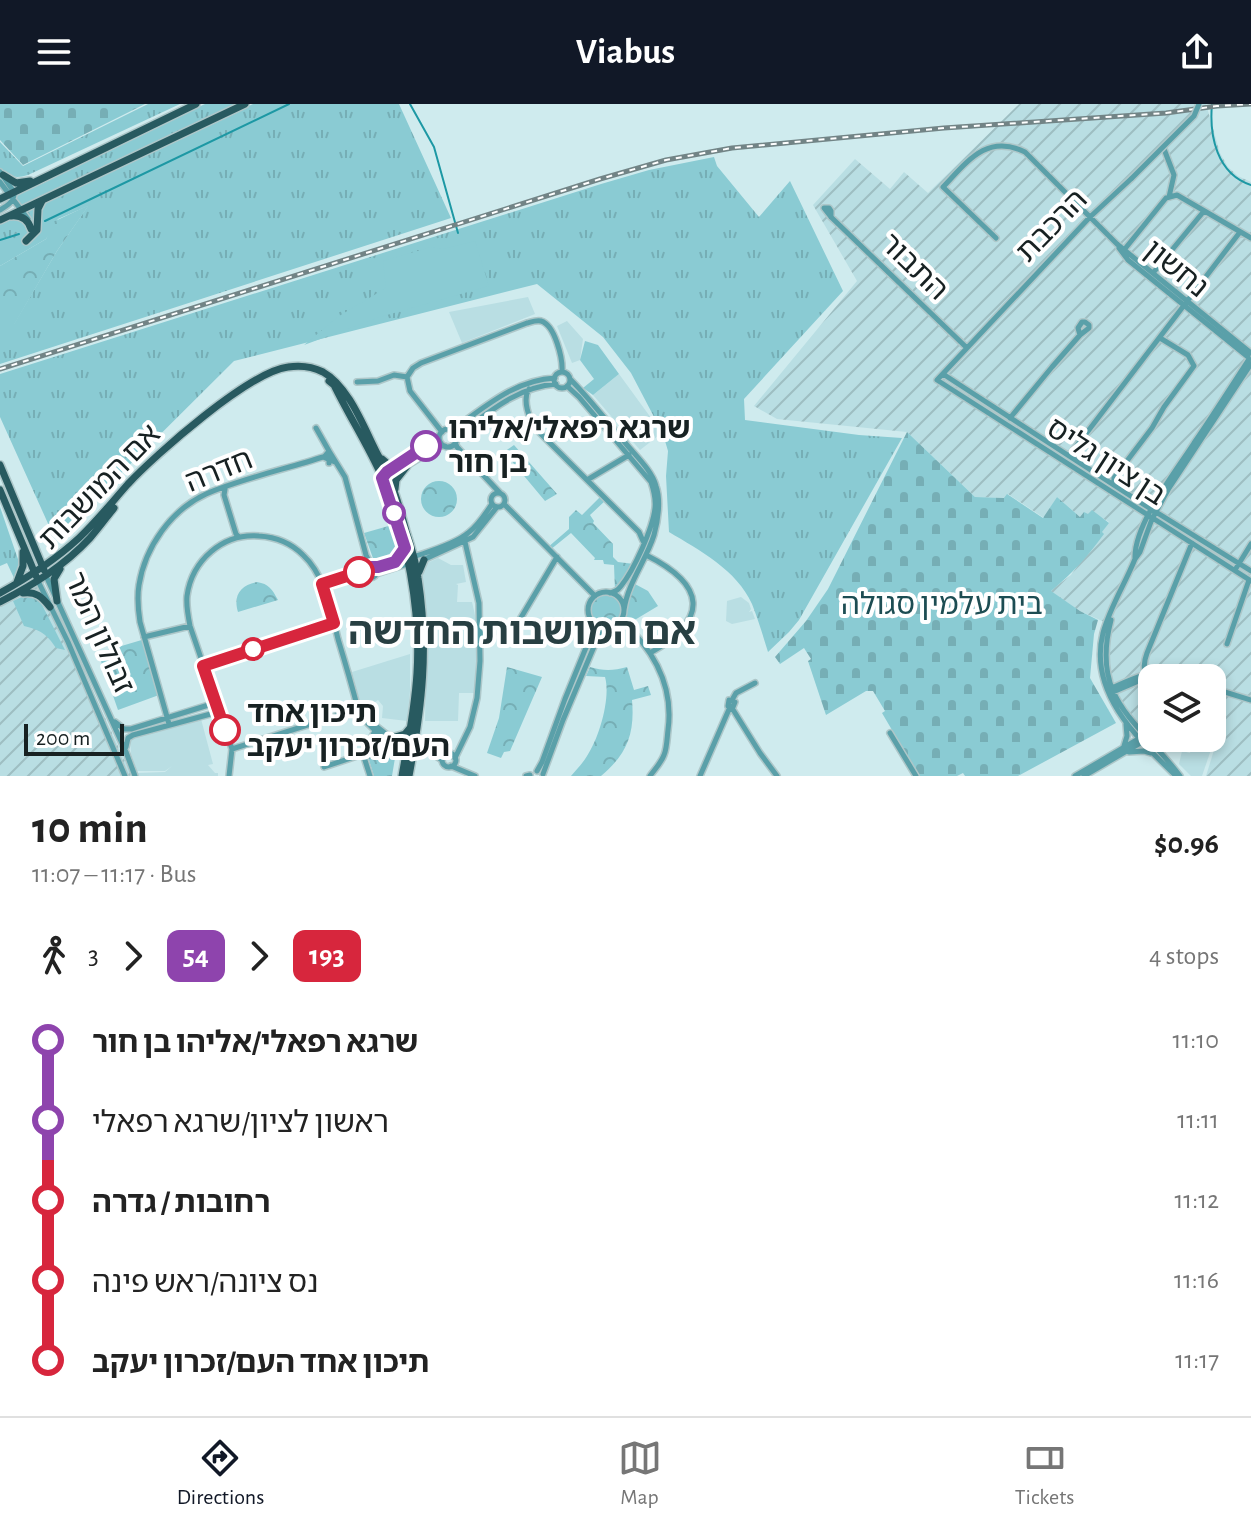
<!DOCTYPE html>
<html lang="en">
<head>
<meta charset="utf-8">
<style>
  :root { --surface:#fff; --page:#f6f6f6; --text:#222; --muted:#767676; --line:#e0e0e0; --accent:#111827 }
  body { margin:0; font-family:"Alegreya Sans","Noto Sans Hebrew",sans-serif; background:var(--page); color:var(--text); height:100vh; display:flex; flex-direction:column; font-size:30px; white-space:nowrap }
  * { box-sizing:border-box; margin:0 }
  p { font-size:26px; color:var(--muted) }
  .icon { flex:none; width:44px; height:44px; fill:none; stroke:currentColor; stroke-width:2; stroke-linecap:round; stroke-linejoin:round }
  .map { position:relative; height:672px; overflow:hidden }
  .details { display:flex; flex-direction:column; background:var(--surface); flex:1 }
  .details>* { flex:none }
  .badge { padding:0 16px; border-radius:12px; font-size:28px; line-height:52px }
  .fabs { position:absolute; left:1138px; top:560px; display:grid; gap:16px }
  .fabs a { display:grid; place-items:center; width:88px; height:88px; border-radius:16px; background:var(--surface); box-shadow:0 4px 12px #0003; font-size:40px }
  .scale { position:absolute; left:24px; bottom:20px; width:100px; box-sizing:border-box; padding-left:8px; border:4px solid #172122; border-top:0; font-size:22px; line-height:28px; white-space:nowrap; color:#172122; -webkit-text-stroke:6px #fff; paint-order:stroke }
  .map>.badge { position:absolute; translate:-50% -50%; box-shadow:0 0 0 4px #fff }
  .legs { display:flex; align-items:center; gap:12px; height:88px; padding:0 32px; font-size:26px }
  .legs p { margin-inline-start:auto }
  .overview { display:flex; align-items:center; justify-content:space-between; height:136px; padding:0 32px }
  h1 { font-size:44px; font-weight:700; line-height:60px }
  ul { padding:0 32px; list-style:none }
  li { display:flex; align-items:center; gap:28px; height:80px; font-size:30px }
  li i { display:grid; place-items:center; width:12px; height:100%; margin:0 10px; background:currentColor }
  li i::after { content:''; width:20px; height:20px; margin:-10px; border:6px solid; border-radius:50%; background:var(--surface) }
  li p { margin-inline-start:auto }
  li:first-child i { background:linear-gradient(#0000 50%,currentColor 0) }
  li:last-child i { background:linear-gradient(currentColor 50%,#0000 0) }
  header { display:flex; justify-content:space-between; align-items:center; height:104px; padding:0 32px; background:var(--accent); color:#fff; font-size:36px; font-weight:700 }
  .menu { display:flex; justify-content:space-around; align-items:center; height:112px; border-top:2px solid var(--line); background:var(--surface); font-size:22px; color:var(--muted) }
  .menu a { display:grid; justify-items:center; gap:4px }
  .menu .active { color:var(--accent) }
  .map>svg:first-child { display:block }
  .built { fill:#b9dee3 }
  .industrial { fill:url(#industrial-furrows) }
  .grass { fill:url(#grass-tufts) }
  .cemetery { fill:url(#cemetery-stones) }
  .park { fill:url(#park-crowns) }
  .pitch { fill:#8acbd3 }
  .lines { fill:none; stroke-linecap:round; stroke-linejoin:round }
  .stream { stroke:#1d98a4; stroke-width:2 }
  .minor-casing { stroke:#aec7c9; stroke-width:8 }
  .major-casing { stroke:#aec7c9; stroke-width:10 }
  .minor { stroke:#5aa0a9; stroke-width:5 }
  .major { stroke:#285a60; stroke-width:7 }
  .rail-casing { stroke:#728486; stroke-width:5 }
  .rail { stroke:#fff; stroke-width:2; stroke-dasharray:6; stroke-linecap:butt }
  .minor-bridge-casing { stroke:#aec7c9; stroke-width:8; stroke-linecap:butt }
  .minor-bridge { stroke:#5aa0a9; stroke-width:5 }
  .line-1-casing { stroke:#fff; stroke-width:18 }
  .line-2-casing { stroke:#fff; stroke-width:18 }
  .line-1 { stroke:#8e44ad; stroke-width:12 }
  .line-2 { stroke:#d7263d; stroke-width:12 }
  .stop-1-dot { fill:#fff; stroke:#8e44ad; stroke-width:4 }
  .stop-2-dot { fill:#fff; stroke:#d7263d; stroke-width:4 }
  .labels { text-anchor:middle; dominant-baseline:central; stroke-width:8; stroke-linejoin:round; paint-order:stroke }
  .street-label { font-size:30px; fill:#172122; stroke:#fff }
  .stop-label { font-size:30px; font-weight:bold; fill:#172122; stroke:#fff; text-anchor:start }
  .park-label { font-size:30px; fill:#1d4d53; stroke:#fff }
  .district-label { font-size:38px; font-weight:bold; fill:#283f42; stroke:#fff }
</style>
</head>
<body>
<header><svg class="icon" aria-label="menu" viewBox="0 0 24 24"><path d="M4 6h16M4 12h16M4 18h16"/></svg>Viabus<svg class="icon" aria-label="share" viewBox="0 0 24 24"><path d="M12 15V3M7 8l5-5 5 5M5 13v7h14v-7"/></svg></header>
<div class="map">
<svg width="1251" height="672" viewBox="0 0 1251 672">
  <defs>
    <pattern id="industrial-furrows" width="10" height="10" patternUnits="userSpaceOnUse" patternTransform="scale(2)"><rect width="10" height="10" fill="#b9dee3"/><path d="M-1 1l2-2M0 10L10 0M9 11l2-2" fill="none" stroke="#9ebec2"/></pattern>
    <pattern id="grass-tufts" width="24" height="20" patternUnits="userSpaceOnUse" patternTransform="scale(2)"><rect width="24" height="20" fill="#8acbd3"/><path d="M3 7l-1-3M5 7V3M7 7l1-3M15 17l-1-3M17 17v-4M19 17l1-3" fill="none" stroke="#76aeb5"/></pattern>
    <pattern id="cemetery-stones" width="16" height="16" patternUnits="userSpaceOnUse" patternTransform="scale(2)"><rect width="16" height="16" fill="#8acbd3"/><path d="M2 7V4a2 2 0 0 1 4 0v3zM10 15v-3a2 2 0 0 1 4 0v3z" fill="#76aeb5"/></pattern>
    <pattern id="park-crowns" width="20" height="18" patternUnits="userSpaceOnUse" patternTransform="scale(2)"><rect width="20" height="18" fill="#8acbd3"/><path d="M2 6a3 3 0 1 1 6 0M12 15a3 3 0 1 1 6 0" fill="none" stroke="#76aeb5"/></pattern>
  </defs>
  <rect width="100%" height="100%" fill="#cfebee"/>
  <path class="built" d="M528 193 535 210 462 239 449 208Z
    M567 217 583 235 580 256 572 259 557 222Z
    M619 270 662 329 640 346 593 291Z
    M438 454 451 461H463L466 478 456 480 458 481 457 498H472L477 520 475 589H459L458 617H425L427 518 421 462Z
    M741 493 749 499 751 505 749 508 752 507 755 515 732 520 726 517 727 497Z
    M410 550V587L407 617 382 614 383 602 378 596 365 605 360 599 352 568Z
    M201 615 213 660 208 661 215 669H218V672H139L137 669 165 668 172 662 165 667H137L131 650 130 636 137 632Z
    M1212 633 1215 634 1202 672H1191L1179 660 1182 647 1190 649 1195 634Z"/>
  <path class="industrial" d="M1019 0H1206L1220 49 1228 63 1238 72 1251 78V672H1206L1218 633 1212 630V574H1152V623L1142 627 1127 610 1111 571 1107 543 1111 521 1080 507 1050 487 1071 471 1109 418 1102 414 1088 411 1080 413 1057 393 1044 414 1008 390 1005 394 975 393 907 328 777 315 754 302 857 177 813 101 855 55 890 85 904 68 928 89Z
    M40 472 130 668 131 672H0V493Z"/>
  <path class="grass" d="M148 0H180L28 71C15 75 11 73 0 65V38L23 62Z
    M205 0H235L21 103 15 95 16 88Z
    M253 0H399L451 114 0 260V221L14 220 57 147 88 102 58 115 46 135 0 162V120Z
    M714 53 717 62 759 113 790 77 843 187 744 295 745 316 859 331 902 334 799 516 789 528 768 548C763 532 758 515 752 500 737 466 699 446 669 428L666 372 668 347 663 330 631 269 603 233 537 180 234 257 55 435 0 313V270L601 80 649 66Z
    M0 403 20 461V469L14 474 7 459 0 462Z"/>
  <path class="cemetery" d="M0 0H145L23 61 0 36Z
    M907 328 975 393 1004 394 1007 390 1043 414 1057 393 1080 413 1084 408 1088 410 1092 406 1109 419 1102 428 1104 430C1088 452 1072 470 1051 487L1080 507 1098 516 1094 530 1090 574 1116 619 1018 672H965L963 669 957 672H919L882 609 885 607 873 587H866L826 611 808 557 811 555 804 544 780 560 775 553 806 517 828 485Z"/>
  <path class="park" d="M89 101 57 147 14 221H0V162L46 135 53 118Z
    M514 341 557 390 545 397 504 348Z
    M421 395a18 18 0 1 1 36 0a18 18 0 1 1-36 0Z
    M602 391 606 396 590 411 594 417 593 419 613 440V453L618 458 634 460 615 487 614 461 604 460 603 456H594L595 454 571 429 550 446 547 444 569 425V413L576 406 582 411Z
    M392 421 400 445 395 452 374 457 364 429Z
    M257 478C269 480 272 485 278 496L238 508C233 492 240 481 257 478Z
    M635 480 648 487 658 502 628 520 624 514 628 492Z
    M590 506a16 16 0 1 1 32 0a16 16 0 1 1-32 0Z
    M26 491H34L39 495 65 546 56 544C47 530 40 526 24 522L13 497Z
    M145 535 159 591 118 606 98 549Z
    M507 563 542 573 510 647 504 648 501 654 487 649 499 614Z
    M590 563C603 567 613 567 627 563L634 586 648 582 651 591 632 596C635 630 627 650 601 672H571C576 666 583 659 587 652 599 634 611 594 605 573L586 572Z
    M376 632 397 642 392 672H374L367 650Z"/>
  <path class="pitch" d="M475 137 489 182 380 213 304 241 339 212 386 184 383 157 431 143 443 145Z
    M585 237 598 241 619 270 593 291 583 284 594 275 580 256Z"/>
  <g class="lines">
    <path class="stream" d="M410 0 434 43 458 129
      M1212 0C1209 32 1217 70 1251 81
      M45 117 289 0
      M0 136 19 130"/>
    <g class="minor-casing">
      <path id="minor" d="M1164 45 1174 71 1169 93
        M0 68 14 88C15 97 7 102 0 106
        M1132 74 1090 113 937 276 1251 477
        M0 78 28 115
        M831 113V107L829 104H824L831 113 967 244
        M996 134 943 83C967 58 987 29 1025 48L1117 140 1251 249
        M1119 144 1128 156 1248 253
        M1124 146 1166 94 1177 91 1251 134
        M1153 169 1204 107
        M554 276a8 8 0 1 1 16 0a8 8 0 1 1-16 0Z
        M943 270 1143 400 1251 467
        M407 273 413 264 421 259 527 219C531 218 536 216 541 217 555 221 563 255 562 268
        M407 273 410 287 442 328
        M570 275C591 296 608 319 627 341 637 353 652 367 656 382 661 396 658 417 654 431 646 457 628 478 624 506
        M357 278 378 277 394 271 407 273
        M567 282 579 293 651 378C654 387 656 395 655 404 653 424 634 466 621 482 617 487 616 487 610 489
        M529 285C522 296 529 315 536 325L639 428 643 437
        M1010 314 1052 263 1080 231 1089 224V221L1085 218H1082L1078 224 1080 231
        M316 324 329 347V359
        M439 334a9 9 0 1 1 18 0a9 9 0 1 1-18 0Z
        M452 326C484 304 514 276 555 274
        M456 332C487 310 516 283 556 280
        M455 338 457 343 500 389
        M1069 352 1240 128
        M324 353 329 347 345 373 366 451 372 463
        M385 370 439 332
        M387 374 439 342H445
        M587 376 629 351
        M1114 381V374L1152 324 1164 303 1194 262 1188 251 1160 234
        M225 385 224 391 236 430 239 433
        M491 396a7 7 0 1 1 14 0a7 7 0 1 1-14 0Z
        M504 400 595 492
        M646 451C706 481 710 515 650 549
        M1135 454C1134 420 1176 367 1194 339 1213 311 1231 283 1249 255
        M423 456 473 433 497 403
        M365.5 468a5.5 5.5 0 1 1 11 0a5.5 5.5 0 1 1-11 0Z
        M374 463C395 459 452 443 468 429 478 422 485 410 492 400
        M1235 466 1251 440
        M376 470 410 459
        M46 472 126 648 135 672
        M38 477 68 538 125 672
        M322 480 366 466
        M588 506a18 18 0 1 1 36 0a18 18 0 1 1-36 0Z
        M327 493C327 490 327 488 328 486 331 479 360 473 367 472
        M621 516C653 545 674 582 668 626 667 634 667 644 664 651 661 659 655 665 650 672
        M1111 516C1090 597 1139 617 1180 672
        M480 530 507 528 516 522 557 453
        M144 533 190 522
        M1227 540 1249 476
        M203 562 334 519
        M1148 573C1142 566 1144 557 1147 549L1192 439
        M1112 584C1143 569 1158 564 1191 574
        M1212 584 1251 596
        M1113 588 1148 573 1168 572
        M729 596 735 598 733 603 728 602Z
        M732 596 736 589 755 579
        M732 604 760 649 777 672
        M367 615 386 630 411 637
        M115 618 124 625H131L215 599
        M169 620 140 518C138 505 137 493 139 481 145 443 171 406 206 390 240 375 286 365 323 353L335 358
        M890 629 916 672
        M1124 642 1127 632 1126 620
        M126 643 128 634 133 631 218 608
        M232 645 358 605
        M1129 648 1144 647 1151 649
        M442 656a7 7 0 1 1 14 0a7 7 0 1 1-14 0Z
        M455 654 470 623 477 594 480 557 479 499 465 438
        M451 662 475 672
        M324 663 363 650
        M537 667 542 658 565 595 594 524V519
        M543 670 563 616 601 526 607 524
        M229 672 232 645 190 522C188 512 186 502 187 492 192 456 223 429 259 432 276 433 291 439 303 451 325 471 331 507 338 535 345 558 352 582 358 605 380 646 411 632 442 656
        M370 672 363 650 376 625
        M526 672 530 671
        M700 672 730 603
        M1075 672 1140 634
        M1084 672 1142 638
        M1176 672C1138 635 1088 589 1103 529 1110 503 1125 480 1135 455L1140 448 1152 415 1169 384 1251 260"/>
    </g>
    <g class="major-casing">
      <path id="major" d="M3 71 16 79 30 77
        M0 95 196 0
        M11 112C21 111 28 115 31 125
        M0 116 245 0
        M26 137 37 126 38 105 42 97
        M329 277 334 281C349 312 368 341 382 373 407 430 421 507 417 569 415 604 408 638 402 672
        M382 355 389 361H398
        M0 361 44 466
        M395 385 396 376 407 362
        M0 386 36 472
        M395 458 405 444
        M419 468 424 456
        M17 478 23 462V448
        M0 489C29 473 55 456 79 434 97 417 112 398 128 380 156 350 249 268 288 263 300 261 313 263 323 268 350 283 365 327 379 353 392 377 399 401 406 427 411 442 416 458 418 474 429 545 422 602 409 672
        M23 489C36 487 42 493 50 503
        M57 497 54 475 60 465
        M0 498C33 481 64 462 90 434 98 425 106 414 114 404
        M395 633 405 630 410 624
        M413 652 418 647 426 645"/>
    </g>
    <use href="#minor" class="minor"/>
    <use href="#major" class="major"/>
    <g class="rail-casing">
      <path id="rail" d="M0 265 600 75 666 56 732 44 944 24 1166 9 1217 2 1251 0"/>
    </g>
    <use href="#rail" class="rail"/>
    <g class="minor-bridge-casing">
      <path id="minor-bridge" d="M1132 74 1194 12 1199 0"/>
    </g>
    <use href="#minor-bridge" class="minor-bridge"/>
  </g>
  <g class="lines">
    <g class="line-1-casing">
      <path id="line-1" d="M359 468 371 463H378L395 458 405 444 382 374 387 368 426 342"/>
    </g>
    <g class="line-2-casing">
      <path id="line-2" d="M225 626 203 562 334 519 322 480 359 468"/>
    </g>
    <use href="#line-1" class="line-1"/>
    <use href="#line-2" class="line-2"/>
  </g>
  <g class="stop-1-dot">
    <circle cx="426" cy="342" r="14"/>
    <circle cx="394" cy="409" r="10"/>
  </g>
  <g class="stop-2-dot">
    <circle cx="359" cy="468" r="14"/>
    <circle cx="253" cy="545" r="10"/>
    <circle cx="225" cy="626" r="14"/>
  </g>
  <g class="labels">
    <g class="street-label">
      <text transform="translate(1052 122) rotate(-46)">הרכבת</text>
      <text transform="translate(914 163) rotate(44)">התבור</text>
      <text transform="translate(1176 165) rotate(39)">נחשון</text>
      <text transform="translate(1106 358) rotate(33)">בן ציון גליס</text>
      <text transform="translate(219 367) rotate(-22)">חדרה</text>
      <text transform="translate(100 383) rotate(-46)">אם המושבות</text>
      <text transform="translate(99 529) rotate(66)">זבולון המר</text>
    </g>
    <g class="stop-label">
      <text x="448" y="325">שרגא רפאלי/אליהו<tspan x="448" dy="34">בן חור</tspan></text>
      <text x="247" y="609">תיכון אחד<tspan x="247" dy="34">העם/זכרון יעקב</tspan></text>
    </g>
    <g class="park-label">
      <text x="942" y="501">בית עלמין סגולה</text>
    </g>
    <g class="district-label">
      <text x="522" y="529">אם המושבות החדשה</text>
    </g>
  </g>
</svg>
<div class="fabs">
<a><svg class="icon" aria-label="layers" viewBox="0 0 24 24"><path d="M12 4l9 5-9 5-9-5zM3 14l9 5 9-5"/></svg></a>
</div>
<div class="scale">200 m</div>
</div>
<section class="details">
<div class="overview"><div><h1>10 min</h1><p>11:07 – 11:17 · Bus</p></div><b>$0.96</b></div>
<div class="legs"><svg class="icon" aria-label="walk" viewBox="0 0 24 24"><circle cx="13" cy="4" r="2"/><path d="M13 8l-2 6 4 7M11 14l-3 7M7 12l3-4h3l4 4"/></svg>3<svg class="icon" aria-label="forward" viewBox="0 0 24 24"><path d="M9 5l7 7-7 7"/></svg><b class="badge" style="background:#8e44ad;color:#fff">54</b><svg class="icon" aria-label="forward" viewBox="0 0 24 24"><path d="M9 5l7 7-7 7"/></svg><b class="badge" style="background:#d7263d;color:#fff">193</b><p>4 stops</p></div>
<ul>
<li><i style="color:#8e44ad"></i><b>שרגא רפאלי/אליהו בן חור</b><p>11:10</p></li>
<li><i style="color:#8e44ad"></i><span>ראשון לציון/שרגא רפאלי</span><p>11:11</p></li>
<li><i style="color:#d7263d"></i><b>רחובות / גדרה</b><p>11:12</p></li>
<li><i style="color:#d7263d"></i><span>נס ציונה/ראש פינה</span><p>11:16</p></li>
<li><i style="color:#d7263d"></i><b>תיכון אחד העם/זכרון יעקב</b><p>11:17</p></li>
</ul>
</section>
<nav class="menu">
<a class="active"><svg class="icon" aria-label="directions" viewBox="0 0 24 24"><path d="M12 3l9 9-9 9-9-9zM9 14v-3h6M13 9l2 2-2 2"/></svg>Directions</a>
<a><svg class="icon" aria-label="map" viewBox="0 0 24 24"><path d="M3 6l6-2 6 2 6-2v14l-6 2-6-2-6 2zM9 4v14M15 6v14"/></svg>Map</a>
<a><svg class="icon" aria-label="tickets" viewBox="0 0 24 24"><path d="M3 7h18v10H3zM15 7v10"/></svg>Tickets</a>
</nav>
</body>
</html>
